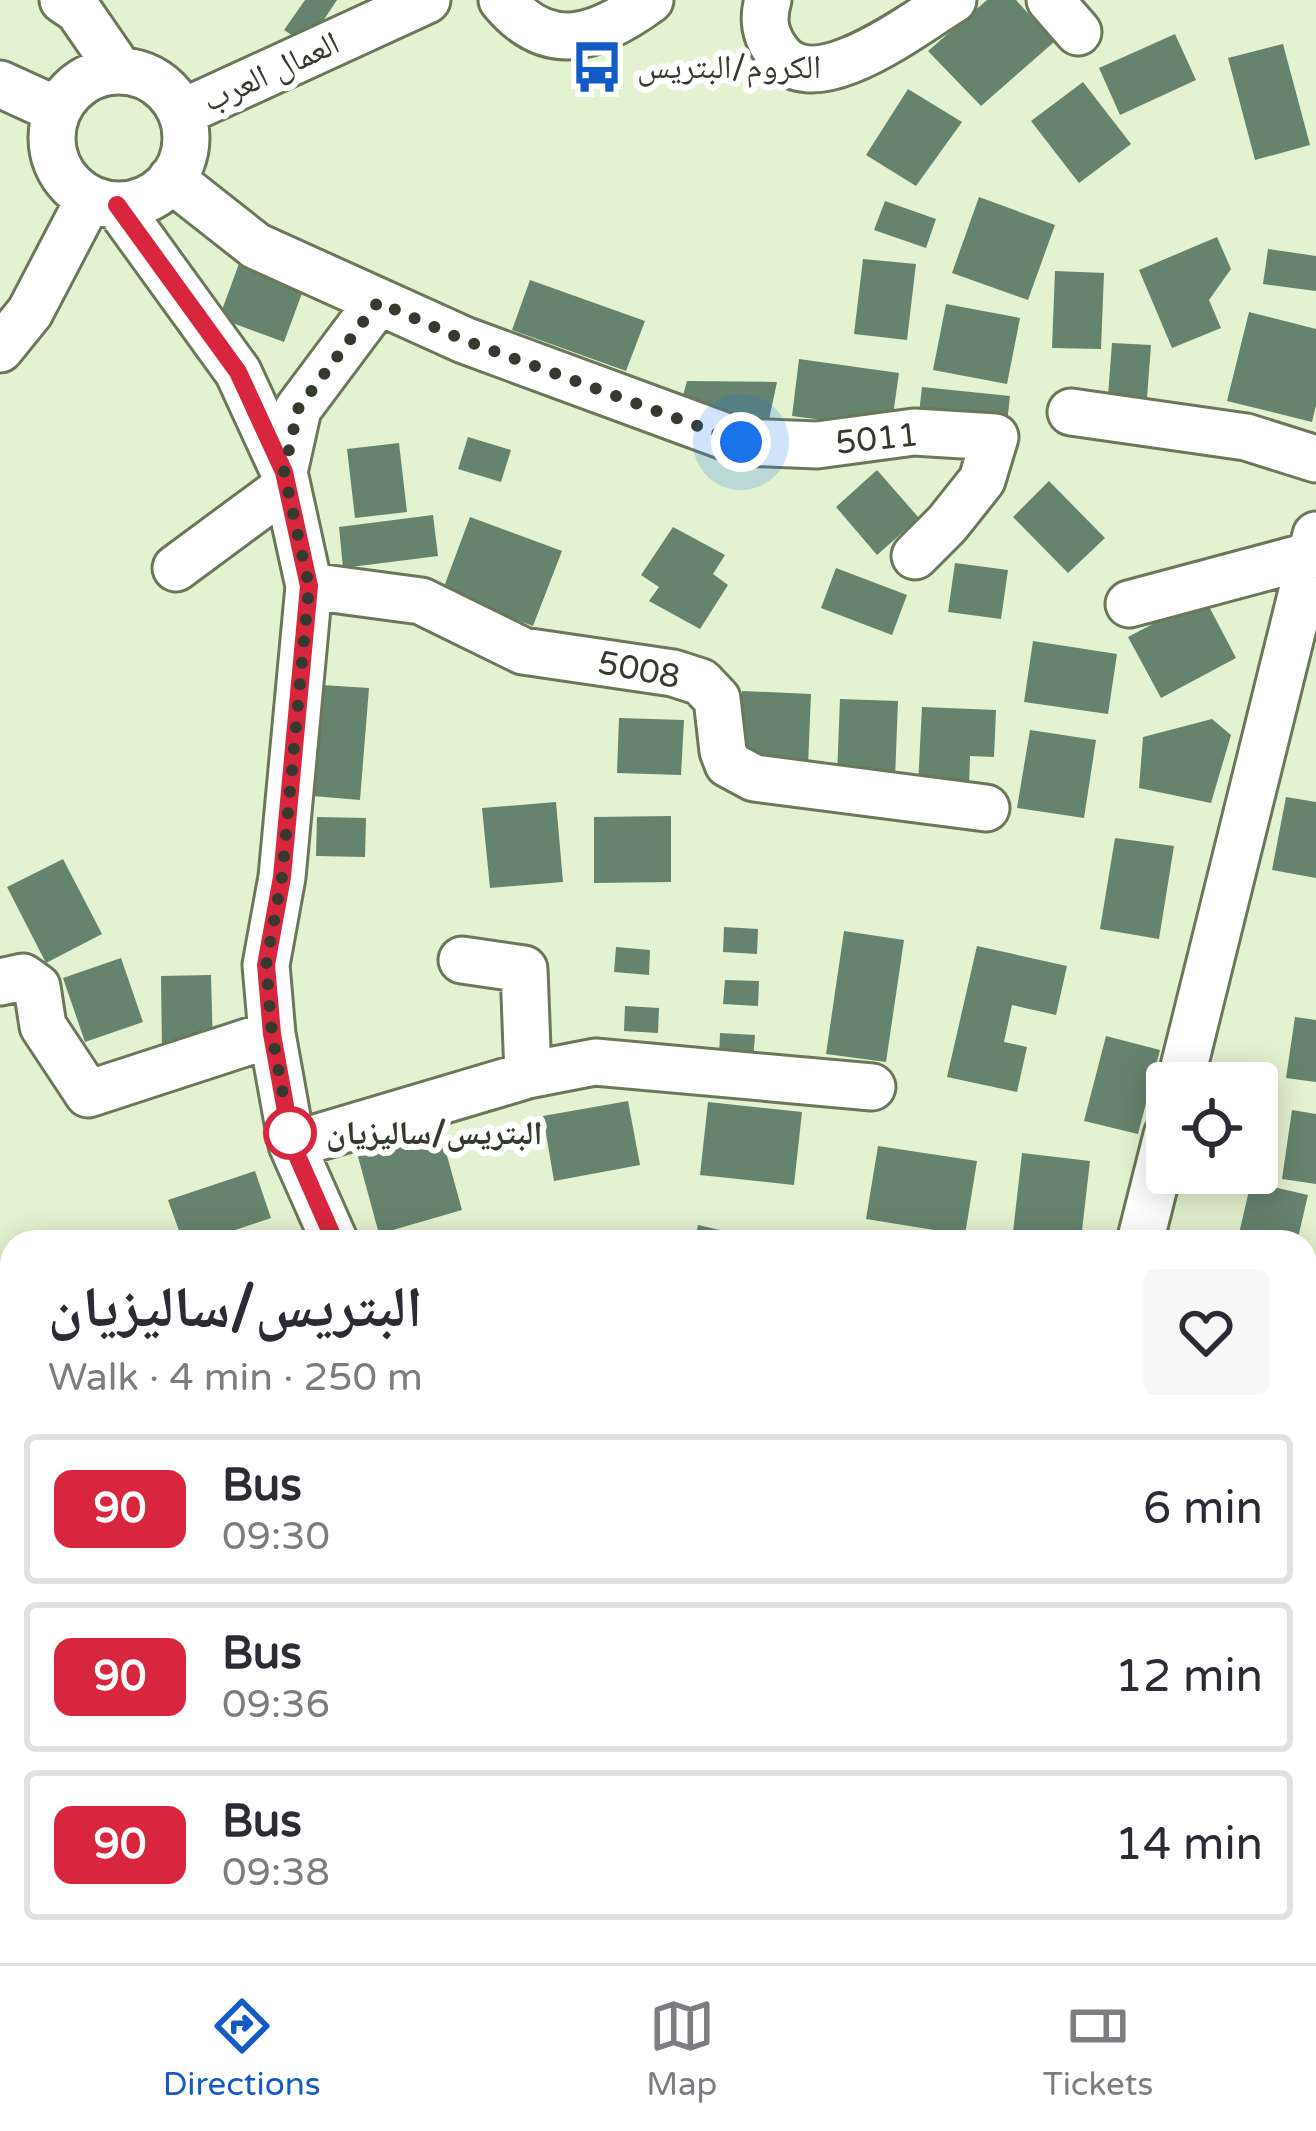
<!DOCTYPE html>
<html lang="en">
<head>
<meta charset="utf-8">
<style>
  :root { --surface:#fff; --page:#f7f7f7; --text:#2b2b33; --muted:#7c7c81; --line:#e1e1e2; --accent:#125bc6 }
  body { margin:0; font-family:"Varela Round","Noto Naskh Arabic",sans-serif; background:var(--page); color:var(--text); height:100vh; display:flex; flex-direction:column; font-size:45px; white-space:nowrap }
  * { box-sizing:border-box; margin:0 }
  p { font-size:39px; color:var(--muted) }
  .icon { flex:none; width:66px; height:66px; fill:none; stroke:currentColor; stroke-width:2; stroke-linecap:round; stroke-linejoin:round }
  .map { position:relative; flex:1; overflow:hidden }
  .details { position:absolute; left:0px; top:1230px; width:1317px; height:735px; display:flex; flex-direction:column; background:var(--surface); border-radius:36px 36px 0 0; box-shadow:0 6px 30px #0003 }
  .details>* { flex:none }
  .badge { padding:0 24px; border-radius:18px; font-size:42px; line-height:78px }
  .buttons { position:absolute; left:1146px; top:1062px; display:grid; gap:24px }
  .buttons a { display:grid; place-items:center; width:132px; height:132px; border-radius:12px; background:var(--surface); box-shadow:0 6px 30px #0003; font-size:60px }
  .you { position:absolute; width:60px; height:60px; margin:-30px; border:9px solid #fff; border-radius:50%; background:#1a73e8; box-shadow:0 0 0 18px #1a73e833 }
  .map>.badge { position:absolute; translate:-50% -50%; box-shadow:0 0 0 6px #fff }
  .round { display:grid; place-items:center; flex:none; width:126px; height:126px; border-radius:12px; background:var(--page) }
  .head { display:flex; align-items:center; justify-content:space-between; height:204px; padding:0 48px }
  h1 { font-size:57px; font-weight:700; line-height:90px }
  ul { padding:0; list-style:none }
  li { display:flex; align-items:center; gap:36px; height:150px; margin:0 24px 18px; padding:0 24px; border:6px solid var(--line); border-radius:12px }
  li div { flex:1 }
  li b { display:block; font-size:45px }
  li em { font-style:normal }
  li .badge { min-width:132px; font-weight:700; text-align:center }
  .tabs { display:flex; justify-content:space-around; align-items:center; height:168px; border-top:3px solid var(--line); background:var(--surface); font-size:33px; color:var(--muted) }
  .tabs a { display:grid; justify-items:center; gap:6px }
  .tabs .on { color:var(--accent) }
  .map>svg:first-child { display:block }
  .green { fill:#f3be77 }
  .building { fill:#65836d }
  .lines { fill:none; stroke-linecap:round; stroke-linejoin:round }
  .minor-casing { stroke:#6a7759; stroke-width:51 }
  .minor { stroke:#fff; stroke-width:45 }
  .line-casing { stroke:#fff; stroke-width:27 }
  .line { stroke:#d7263d; stroke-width:18 }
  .walk { stroke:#343a2d; stroke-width:12; stroke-dasharray:0 21.6 }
  .stop-dot { fill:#fff; stroke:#d7263d; stroke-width:6 }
  .labels { text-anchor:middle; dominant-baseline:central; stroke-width:12; stroke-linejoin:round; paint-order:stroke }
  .poi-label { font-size:33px; fill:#343a2d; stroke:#fff; text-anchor:start }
  .street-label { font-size:33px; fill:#343a2d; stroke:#fff }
  .stop-label { font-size:33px; font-weight:bold; fill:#343a2d; stroke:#fff; text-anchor:start }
</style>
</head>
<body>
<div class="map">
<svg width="1316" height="1963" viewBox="0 0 1316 1963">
  <rect width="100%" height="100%" fill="#e3f2d0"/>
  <path class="green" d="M12 1937V1953H114L97 1963H0V1942Z
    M311 1953H1233L1210 1963H317Z"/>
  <path class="building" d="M305 0H337L307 45 284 30Z
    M987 0H1016L1054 42 981 106 928 51Z
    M1175 34 1196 80 1120 115 1099 68Z
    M1283 44 1310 145 1255 160 1228 58Z
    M1083 82 1131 144 1079 183 1031 121Z
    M908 89 962 122 916 186 866 155Z
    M979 197 1055 225 1028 300 952 273Z
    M885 201 936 219 926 248 874 230Z
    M1217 237 1231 269 1209 300 1221 328 1172 348 1139 270Z
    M1268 249 1316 256V291L1263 284Z
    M863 259 916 264 907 340 854 334Z
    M240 261 305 285 284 342 219 318Z
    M1055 271 1104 273 1101 349 1052 348Z
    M530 280 645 321 626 371 512 330Z
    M946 304 1020 318 1007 384 933 370Z
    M1249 312 1316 329V405L1312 422 1227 401Z
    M1112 343 1151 345 1146 411 1107 409Z
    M799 359 899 373 891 429 792 416Z
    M687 381 777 382 767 429 679 410Z
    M922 387 1010 396 1006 432 918 422Z
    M468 437 511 450 501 482 458 469Z
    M399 443 407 512 355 518 347 449Z
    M877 470 919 518 877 555 836 507Z
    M1049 481 1105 538 1068 573 1013 517Z
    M433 515 438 556 343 568 339 527Z
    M470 517 562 551 533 626 442 592Z
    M673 527 725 555 713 574 728 585 700 629 649 601 659 587 641 575Z
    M955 563 1008 570 1001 619 948 612Z
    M836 568 907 595 892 635 821 608Z
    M1204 597 1236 658 1161 698 1128 637Z
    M1033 641 1117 654 1108 714 1024 702Z
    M322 685 369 688 360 800 313 796Z
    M742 691 811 694 808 766 739 763Z
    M840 699 898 701 895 779 837 776Z
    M922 707 996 710 994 757 970 756 969 789 918 786Z
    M619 718 684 720 681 775 617 773Z
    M1212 719 1231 735 1211 803 1139 788 1143 737Z
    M1030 730 1096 740 1084 818 1017 808Z
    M1286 797 1316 802V878L1272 870Z
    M556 802 563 882 490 888 482 808Z
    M671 816V882L594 883V817Z
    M317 817 366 818 365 857 316 856Z
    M1115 838 1174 846 1159 939 1100 929Z
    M63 859 102 934 46 963 7 887Z
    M724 927 758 929 757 954 723 952Z
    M844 931 904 940 886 1062 826 1054Z
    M977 946 1067 966 1056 1015 1012 1005 1004 1042 1027 1047 1017 1092 947 1077Z
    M616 947 650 950 649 975 614 972Z
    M121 958 143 1022 85 1042 63 978Z
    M211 975 213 1051 162 1052 161 976Z
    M725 980 759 981 758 1006 723 1004Z
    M625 1006 659 1008 658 1033 624 1031Z
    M1295 1017 1316 1020V1082L1286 1078Z
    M720 1033 755 1035 753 1060 719 1058Z
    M1106 1036 1160 1050 1138 1134 1084 1121Z
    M628 1101 640 1165 554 1181 543 1116Z
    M708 1102 802 1112 794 1185 700 1175Z
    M1292 1110 1316 1114V1184L1282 1179Z
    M440 1130 462 1210 379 1234 357 1153Z
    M878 1146 977 1161 965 1235 866 1219Z
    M1022 1153 1090 1161 1081 1239 1013 1232Z
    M255 1171 271 1218 200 1242H183L168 1200Z
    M1251 1182 1308 1195 1297 1242H1237Z
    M698 1225 764 1240V1242H694Z
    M1305 1337H1316V1477H1305Z
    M1305 1561 1316 1563V1619L1308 1679H1305Z
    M1305 1710 1316 1712V1813L1305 1811Z"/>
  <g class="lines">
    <g class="minor-casing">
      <path id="minor" d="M63 0 78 10 120 71
        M502 0C549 57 598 38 650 0
        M768 0C762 20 765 36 778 53 814 103 916 22 953 0
        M1050 0 1078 32
        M52 138a67 67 0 1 1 134 0a67 67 0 1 1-134 0Z
        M0 84 57 110
        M181 113 427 0
        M171 179 256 246 464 340 741 442 817 445 914 432 995 437 982 480 947 524 915 556
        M117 205 238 372 284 472 309 586 282 877 266 965 272 1034 292 1145 335 1242
        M0 349 30 312 89 199
        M1071 412 1246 437 1316 459
        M284 472 298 409 378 302
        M176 568 287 486
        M309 586 421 601 523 651 673 673 701 682 717 699 723 751 728 764 754 778 986 808
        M1129 604 1312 555
        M462 960 524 969 528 1075
        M0 982 23 977 37 987 43 1026 88 1094 272 1034
        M1180 1083 1316 535
        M292 1145 528 1075 595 1062 872 1087
        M1140 1242 1167 1135
        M0 1531 12 1538
        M1305 1841 1316 1843
        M0 1898 12 1891
        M1305 1924 1316 1925
        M151 1963 168 1953
        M609 1963 629 1953
        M1264 1963 1283 1953"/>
    </g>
    <use href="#minor" class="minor"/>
  </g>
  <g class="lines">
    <g class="line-casing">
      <path id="line" d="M117 205 238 372 284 472 309 586 282 877 266 965 272 1034 292 1144 335 1242"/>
    </g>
    <use href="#line" class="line"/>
    <path class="walk" d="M290 1133 292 1144 272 1034 266 965 282 877 309 586 284 472 298 409 378 302 464 340 741 442"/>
  </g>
  <defs>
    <g id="bus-bare" transform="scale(4.14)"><path d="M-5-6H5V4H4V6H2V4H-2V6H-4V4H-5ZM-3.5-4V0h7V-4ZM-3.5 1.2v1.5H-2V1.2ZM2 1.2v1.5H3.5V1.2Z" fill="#125bc6" stroke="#fff" stroke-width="2.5" paint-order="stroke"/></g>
  </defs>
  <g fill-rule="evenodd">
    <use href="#bus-bare" x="597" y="67"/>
  </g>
  <circle class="stop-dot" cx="290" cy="1133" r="24"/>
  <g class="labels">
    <g class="poi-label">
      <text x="637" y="67">الكروم/البتريس</text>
    </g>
    <g class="street-label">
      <text transform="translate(271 72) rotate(-25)">العمال العرب</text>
      <text transform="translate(877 439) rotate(-6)">5011</text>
      <text transform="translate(639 670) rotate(11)">5008</text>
    </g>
    <g class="stop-label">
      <text x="326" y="1133">البتريس/ساليزيان</text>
    </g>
  </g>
</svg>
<div class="buttons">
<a><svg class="icon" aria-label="locate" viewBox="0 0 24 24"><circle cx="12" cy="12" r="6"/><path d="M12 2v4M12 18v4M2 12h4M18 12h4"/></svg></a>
</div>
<div class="you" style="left:741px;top:442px"></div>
<section class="details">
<div class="head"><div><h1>البتريس/ساليزيان</h1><p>Walk · 4 min · 250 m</p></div><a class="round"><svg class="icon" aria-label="heart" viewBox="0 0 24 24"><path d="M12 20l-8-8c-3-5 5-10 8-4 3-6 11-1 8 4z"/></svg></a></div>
<ul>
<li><span class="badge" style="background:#d7263d;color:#fff">90</span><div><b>Bus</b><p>09:30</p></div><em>6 min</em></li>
<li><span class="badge" style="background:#d7263d;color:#fff">90</span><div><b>Bus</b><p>09:36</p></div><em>12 min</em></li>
<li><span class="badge" style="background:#d7263d;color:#fff">90</span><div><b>Bus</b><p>09:38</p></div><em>14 min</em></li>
</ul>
</section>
</div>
<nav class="tabs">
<a class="on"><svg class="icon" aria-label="directions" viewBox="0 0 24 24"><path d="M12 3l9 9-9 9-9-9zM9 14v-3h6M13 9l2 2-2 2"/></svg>Directions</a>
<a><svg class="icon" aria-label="map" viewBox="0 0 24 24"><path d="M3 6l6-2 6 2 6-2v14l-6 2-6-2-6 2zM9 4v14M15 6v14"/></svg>Map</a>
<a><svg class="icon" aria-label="tickets" viewBox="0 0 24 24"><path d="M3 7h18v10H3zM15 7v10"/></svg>Tickets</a>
</nav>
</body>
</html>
